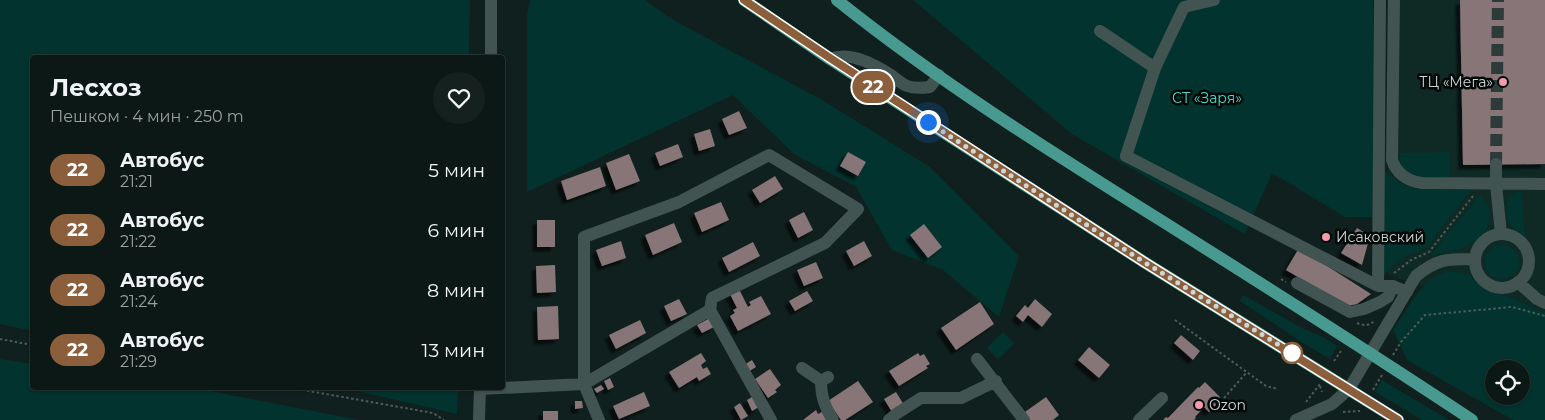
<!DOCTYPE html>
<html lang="ru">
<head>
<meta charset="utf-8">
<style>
  :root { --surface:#0c1816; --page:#15211f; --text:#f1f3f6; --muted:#9aa0a1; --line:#2c3735 }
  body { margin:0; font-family:Montserrat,sans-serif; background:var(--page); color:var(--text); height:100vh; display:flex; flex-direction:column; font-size:19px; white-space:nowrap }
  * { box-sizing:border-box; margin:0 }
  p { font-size:16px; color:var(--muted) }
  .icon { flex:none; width:28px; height:28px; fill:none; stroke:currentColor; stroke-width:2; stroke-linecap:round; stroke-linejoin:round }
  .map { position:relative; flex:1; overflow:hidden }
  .panel { position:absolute; left:30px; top:55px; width:475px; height:335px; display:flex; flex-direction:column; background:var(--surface); border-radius:5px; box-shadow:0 1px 4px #0004,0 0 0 1px var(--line) }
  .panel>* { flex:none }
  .badge { padding:0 10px; border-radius:16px; font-size:18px; line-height:32px }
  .buttons { position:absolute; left:1485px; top:360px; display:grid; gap:10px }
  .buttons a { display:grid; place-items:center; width:45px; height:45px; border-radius:50%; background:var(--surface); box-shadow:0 1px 4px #0004,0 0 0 1px var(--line); font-size:25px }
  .you { position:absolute; width:25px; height:25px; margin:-12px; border:4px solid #fff; border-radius:50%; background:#1a73e8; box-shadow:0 0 0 8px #1a73e833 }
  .map>.badge { position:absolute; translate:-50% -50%; box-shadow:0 0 0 2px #fff }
  .round { display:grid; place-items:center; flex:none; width:52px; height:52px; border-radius:26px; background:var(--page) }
  .overview { display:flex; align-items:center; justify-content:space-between; height:85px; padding:0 20px }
  h1 { font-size:24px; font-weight:700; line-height:38px }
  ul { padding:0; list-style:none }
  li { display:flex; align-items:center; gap:15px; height:60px; padding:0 20px }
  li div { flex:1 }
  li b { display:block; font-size:19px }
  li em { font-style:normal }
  li .badge { min-width:55px; font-weight:700; text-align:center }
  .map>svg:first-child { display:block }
  .built { fill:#0f2925 }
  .green { fill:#02332e; fill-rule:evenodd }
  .building { fill:#877578; filter:url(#shadow) }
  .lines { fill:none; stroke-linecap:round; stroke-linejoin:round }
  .minor-tunnel { stroke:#2c3b39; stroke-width:12; stroke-dasharray:12 6; stroke-linecap:butt }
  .path { stroke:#4d5b5a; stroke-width:2; stroke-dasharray:2.5 2.5; stroke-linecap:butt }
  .minor { stroke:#425451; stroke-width:12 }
  .major { stroke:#489a90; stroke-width:12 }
  .line-casing { stroke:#fff; stroke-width:11 }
  .line { stroke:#8b5e3c; stroke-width:8 }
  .walk { stroke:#ccd6d5; stroke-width:5; stroke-dasharray:0 9 }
  .poi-dot { fill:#f39aab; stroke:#030807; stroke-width:2 }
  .stop-dot { fill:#fff; stroke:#8b5e3c; stroke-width:2.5 }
  .labels { text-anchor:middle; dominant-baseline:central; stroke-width:5; stroke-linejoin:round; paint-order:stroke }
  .poi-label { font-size:14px; fill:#ccd6d5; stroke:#030807; text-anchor:start }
  .park-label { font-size:14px; fill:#48dece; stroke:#030807 }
</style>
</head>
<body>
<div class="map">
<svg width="1545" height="420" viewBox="0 0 1545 420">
  <defs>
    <filter id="shadow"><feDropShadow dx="-4.5" dy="4.5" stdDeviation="1" flood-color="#0009"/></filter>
  </defs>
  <rect width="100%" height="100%" fill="#10201e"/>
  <path class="built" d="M1387 0H1545V312L1417 285 1388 274Z"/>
  <path class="green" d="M0 0H470L469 57 32 58V331L0 324Z
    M530 0H645L670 18 824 101 930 167 1019 256 999 317 943 270 892 250 856 187 794 154 733 95 527 192V15Z
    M913 0H1373L1376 217H1345L1272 173 1245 234 1072 134Z
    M1449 152 1450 177C1431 178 1396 180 1400 153Z
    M1383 170 1398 182 1415 189 1471 190 1427 247 1400 259 1384 275Z
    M1522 190 1525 238C1511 228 1503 219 1507 201L1515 193Z
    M1480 195 1489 208C1489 215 1490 222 1487 228 1479 247 1449 252 1431 255Z
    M1485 262a17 17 0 1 1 34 0a17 17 0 1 1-34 0Z
    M1452 271 1472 276C1481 291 1496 292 1512 298 1523 303 1534 308 1545 312V420H1513L1407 360 1393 330C1407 310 1424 273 1452 271ZM1494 369H1521V396H1494Z
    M1243 295 1304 329 1323 337 1337 346 1330 359C1299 342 1270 320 1240 301Z
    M1003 332 1014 343 998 359 987 348Z
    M0 359 32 364V388H195L359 420H0Z
    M1382 380 1449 420H1422L1375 392Z
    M344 388H458L457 414Z"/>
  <path class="building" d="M1460 0H1545V164L1463 165Z
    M739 111 747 128 729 135 722 119Z
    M710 129 715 146 699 151 694 134Z
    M678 144 683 157 660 166 655 153Z
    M848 152 866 162 858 176 840 166Z
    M629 154 640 181 616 190 606 163Z
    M600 167 606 186 567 200 561 181Z
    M775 176 783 189 760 203 752 190Z
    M721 202 729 220 702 232 694 213Z
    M804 212 813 230 798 238 789 220Z
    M537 220H555V247H537Z
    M674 223 682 242 653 255 645 235Z
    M924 224 942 247 928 258 910 235Z
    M1357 228 1370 236 1362 265 1341 253Z
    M621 241 626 258 602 266 596 250Z
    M864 241 872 256 854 266 846 251Z
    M753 242 760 256 729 272 722 258Z
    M1299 248 1371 294 1357 304 1347 306 1286 270Z
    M816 262 823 278 804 286 797 270Z
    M555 265 556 292 537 293 536 266Z
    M739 289 748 307 751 305 749 302 761 296 771 314 738 331 730 316 735 313 733 310 737 308 730 294Z
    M807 291 813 301 795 311 789 301Z
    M679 299 687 314 671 321 664 306Z
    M1035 299 1052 314 1042 327 1028 315 1023 322 1016 316 1025 305 1028 308Z
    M980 302 994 324 956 350 941 328Z
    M558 306 559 339 538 340 537 307Z
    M710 318 714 327 702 333 697 325Z
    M640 320 646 333 616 349 609 335Z
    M1181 335 1200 351 1193 360 1174 343Z
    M1089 347 1110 365 1099 378 1078 360Z
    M701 353 706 361 701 365 703 369 707 367 711 374 699 381 697 377 679 388 669 372Z
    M918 353 920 356 924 354 930 364 926 366 928 368 899 386 889 371Z
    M752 360 756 367 748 372 744 365Z
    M770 369 781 385 775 390 777 392 768 398 755 379Z
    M610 378 614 387 608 390 604 381Z
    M858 381 873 402 845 420H841L828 401Z
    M1205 382 1220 397 1215 403 1216 405 1209 412 1204 407 1195 417 1196 418 1194 420H1163L1166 417 1168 418 1198 387 1199 388Z
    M601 385 604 389 597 393 594 389Z
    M644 392 650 406 619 419 613 406Z
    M896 392 904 405 892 412 884 399Z
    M752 397 759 407 752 411 747 400Z
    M1046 397 1059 415 1053 420H1030L1025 412Z
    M575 401H582L583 408 575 409Z
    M740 403 748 416 741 420 734 407Z
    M816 410 818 414 822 412 826 420H803Z
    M543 411H558V420H543Z"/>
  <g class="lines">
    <path class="minor-tunnel" d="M1496 164 1498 0"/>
    <path class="path" d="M1394 273 1411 260 1429 252 1473 196
      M1281 279 1286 282
      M1175 320 1266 386 1278 389
      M1357 323C1364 326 1370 326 1375 320
      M0 339 32 345
      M1393 355 1401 342 1425 315 1512 307 1545 316
      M1334 361 1341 351
      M1320 386 1322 392
      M292 388 433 413 444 420
      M1373 390 1382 375
      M1224 398 1247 372
      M1306 402 1320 384
      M1343 412 1360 411"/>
    <path class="minor" d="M491 0V58
      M1214 0 1184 7 1155 68 1126 156 1378 286
      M1380 0 1378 286H1393L1407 292
      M1394 0 1392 160C1397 174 1407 181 1422 183L1545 184
      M1100 31 1155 68
      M830 59C850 51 874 64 891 75 896 79 902 84 907 86 915 89 923 88 930 87L939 75
      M1496 164V184L1501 234
      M1475 261a27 27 0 1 1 54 0a27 27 0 1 1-54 0Z
      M1518 282 1537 299 1545 303
      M1297 283 1350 312 1364 309 1380 302 1388 297 1393 286
      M710 310 771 420
      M977 359 1024 420
      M802 368 821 381
      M828 377 821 381C821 397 825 407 833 420
      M480 389 584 384 710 310 712 298 825 243 858 209 769 155 679 202 584 237V384L599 420
      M479 420 480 388
      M889 420 896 414 921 398H961L996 381
      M1139 420 1162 398
      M1296 420 1332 404 1349 389 1416 276C1438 258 1448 259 1475 259"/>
    <path class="major" d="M744 0 830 59 1144 262 1398 420
      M837 0C943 85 1058 156 1173 228 1273 291 1373 354 1472 420"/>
  </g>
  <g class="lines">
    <g class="line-casing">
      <path id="line" d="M744 0 830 58 1144 262 1398 420"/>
    </g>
    <use href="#line" class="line"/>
    <path class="walk" d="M928 122 1144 262 1292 353"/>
  </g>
  <g class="poi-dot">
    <circle cx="1503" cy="82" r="5"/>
    <circle cx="1326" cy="237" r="5"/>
    <circle cx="1199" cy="405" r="5"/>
  </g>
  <circle class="stop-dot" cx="1292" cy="353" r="10"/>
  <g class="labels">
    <g class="poi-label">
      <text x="1493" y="82" text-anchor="end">ТЦ «Мега»</text>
      <text x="1336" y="237">Исаковский</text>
      <text x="1209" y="405">Ozon</text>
    </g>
    <g class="park-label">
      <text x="1207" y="98">СТ «Заря»</text>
    </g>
  </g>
</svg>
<div class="buttons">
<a><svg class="icon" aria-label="locate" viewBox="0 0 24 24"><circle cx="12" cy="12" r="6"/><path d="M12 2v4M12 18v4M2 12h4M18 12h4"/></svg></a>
</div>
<div class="you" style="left:928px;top:122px"></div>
<b class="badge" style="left:873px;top:87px;background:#8b5e3c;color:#fff">22</b>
<section class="panel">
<div class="overview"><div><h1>Лесхоз</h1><p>Пешком · 4 мин · 250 m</p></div><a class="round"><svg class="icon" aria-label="heart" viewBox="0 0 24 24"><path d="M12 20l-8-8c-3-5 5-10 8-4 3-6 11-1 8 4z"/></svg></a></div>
<ul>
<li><span class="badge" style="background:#8b5e3c;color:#fff">22</span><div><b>Автобус</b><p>21:21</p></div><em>5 мин</em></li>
<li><span class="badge" style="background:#8b5e3c;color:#fff">22</span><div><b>Автобус</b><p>21:22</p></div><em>6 мин</em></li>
<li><span class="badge" style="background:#8b5e3c;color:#fff">22</span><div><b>Автобус</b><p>21:24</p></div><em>8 мин</em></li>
<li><span class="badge" style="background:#8b5e3c;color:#fff">22</span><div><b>Автобус</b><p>21:29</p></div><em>13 мин</em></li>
</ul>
</section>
</div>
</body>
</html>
